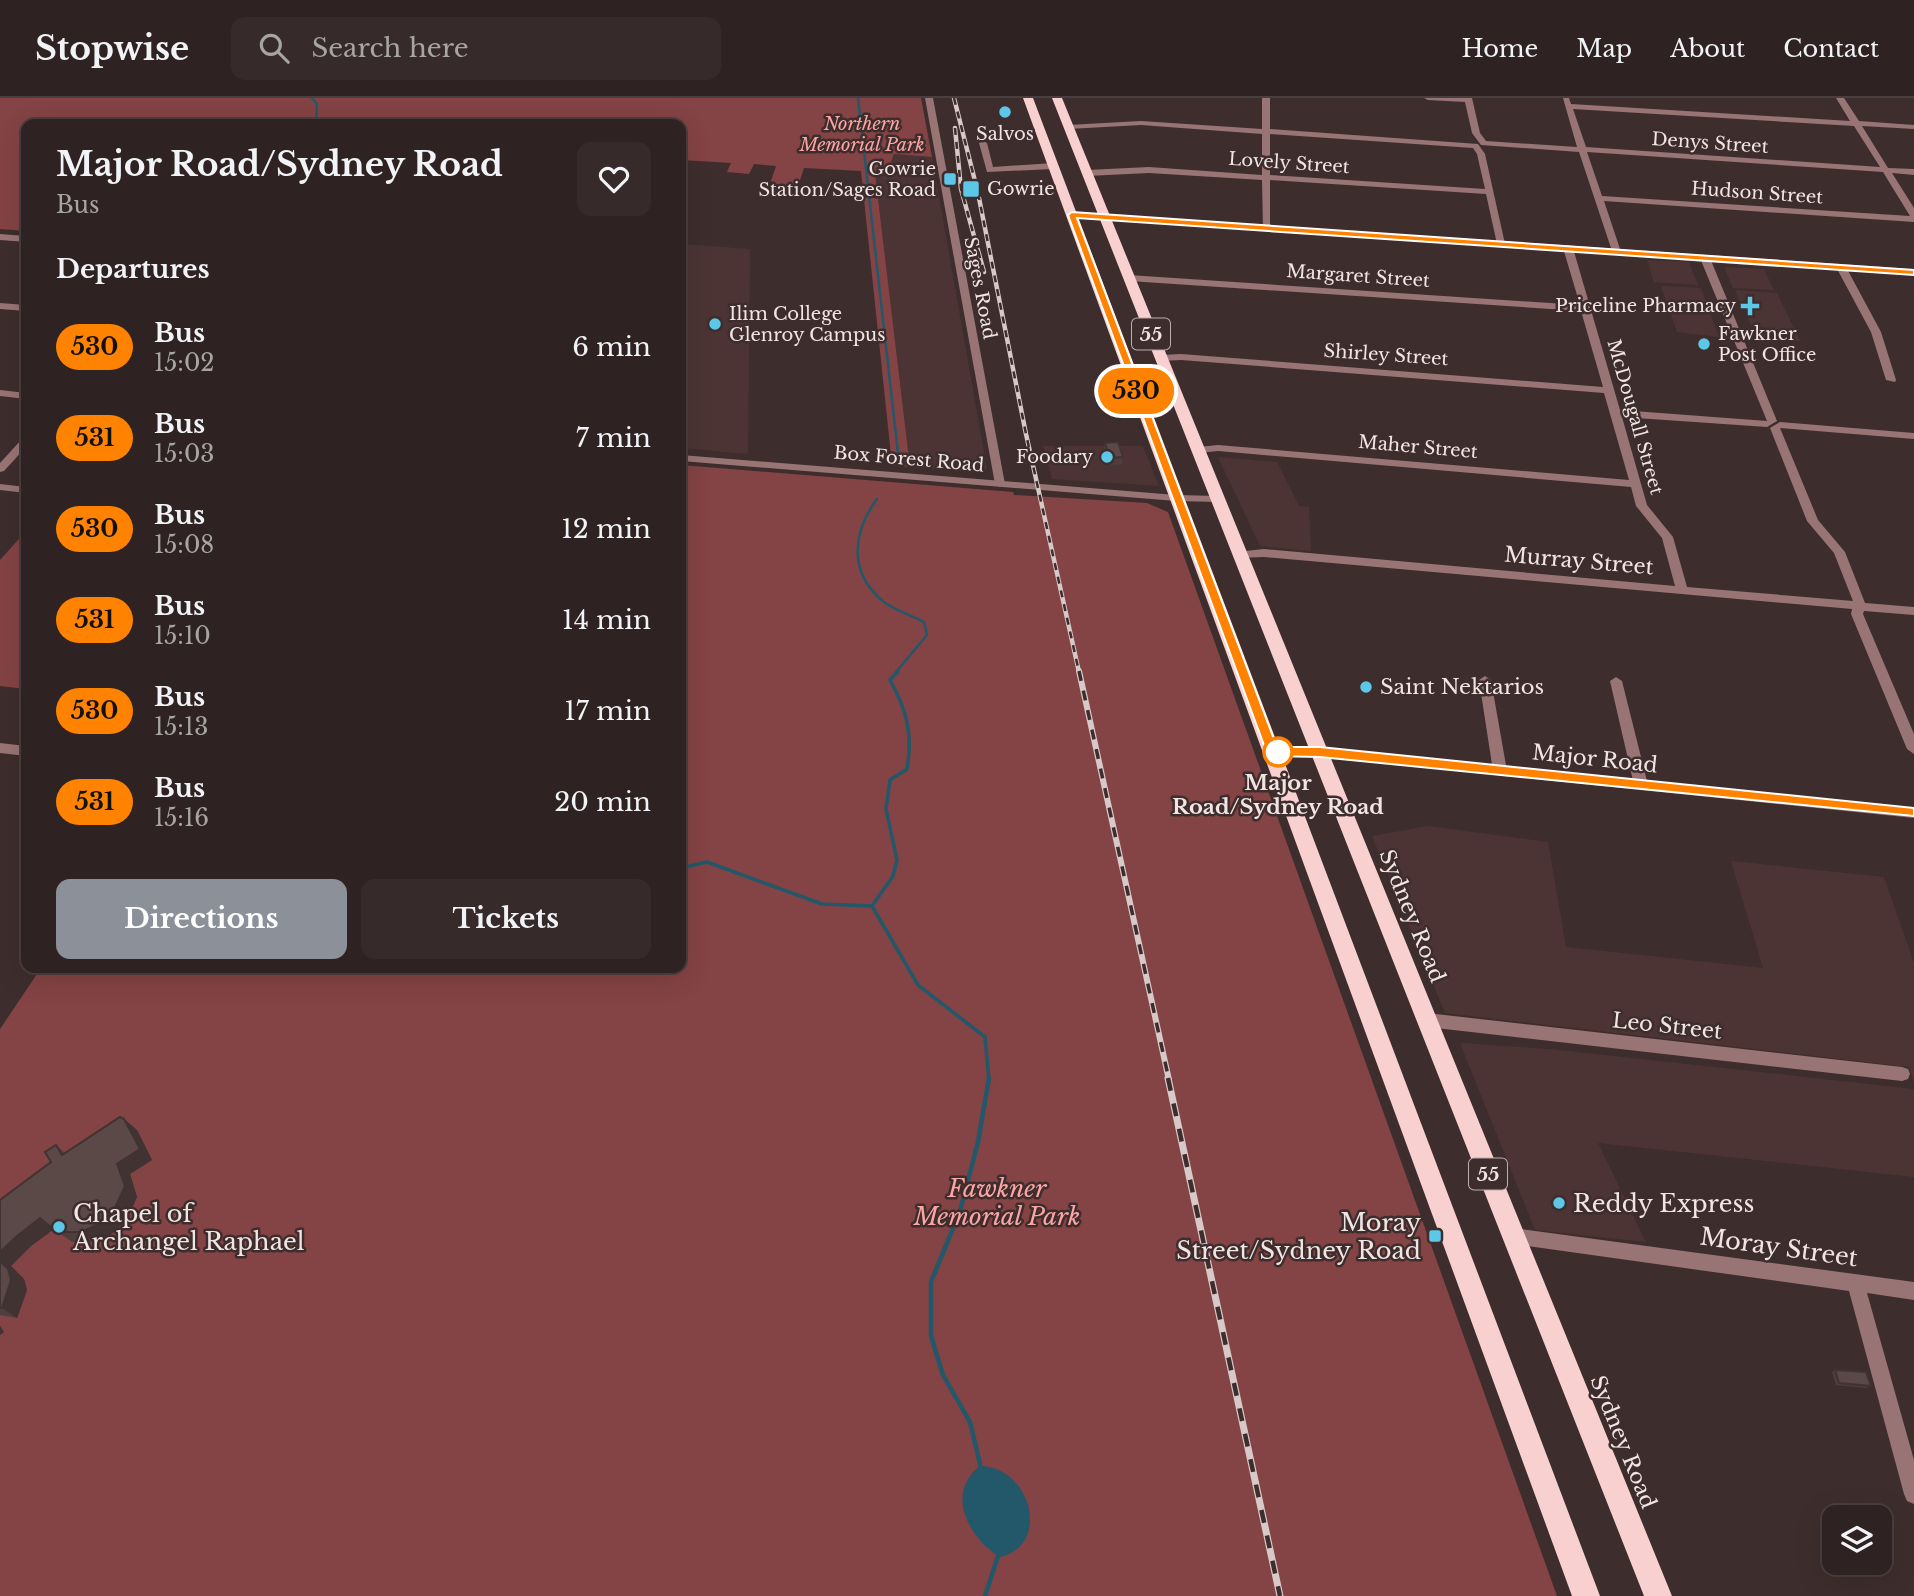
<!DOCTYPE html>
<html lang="en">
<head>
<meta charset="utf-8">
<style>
  :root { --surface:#2e2222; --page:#362a2a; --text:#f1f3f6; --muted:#a7a4a5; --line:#493f40; --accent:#8c9099 }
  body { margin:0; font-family:"Libre Baskerville",serif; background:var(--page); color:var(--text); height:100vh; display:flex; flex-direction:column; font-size:26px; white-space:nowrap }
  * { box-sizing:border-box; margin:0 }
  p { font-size:23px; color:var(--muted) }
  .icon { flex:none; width:38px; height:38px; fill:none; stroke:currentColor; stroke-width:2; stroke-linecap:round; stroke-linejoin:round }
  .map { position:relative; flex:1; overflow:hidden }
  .drawer { position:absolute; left:21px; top:21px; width:665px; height:854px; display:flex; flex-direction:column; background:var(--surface); border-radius:14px; box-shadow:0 7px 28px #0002,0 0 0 2px var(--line) }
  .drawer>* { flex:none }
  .badge { padding:0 14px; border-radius:23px; font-size:24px; line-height:46px }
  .controls { position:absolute; left:1822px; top:1407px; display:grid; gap:14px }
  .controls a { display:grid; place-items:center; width:70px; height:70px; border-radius:14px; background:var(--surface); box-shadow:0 7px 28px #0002,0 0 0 2px var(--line); font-size:35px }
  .map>.badge { position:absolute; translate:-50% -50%; box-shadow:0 0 0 4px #fff }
  h2 { padding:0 35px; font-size:26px; line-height:63px }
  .round { display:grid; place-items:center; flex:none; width:74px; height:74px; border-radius:14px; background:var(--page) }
  .summary { display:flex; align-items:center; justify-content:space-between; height:119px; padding:0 35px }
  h1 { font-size:33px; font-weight:700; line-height:52px }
  .primary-button { display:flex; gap:14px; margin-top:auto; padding:14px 35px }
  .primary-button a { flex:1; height:80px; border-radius:14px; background:var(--accent); color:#fff; font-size:28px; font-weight:700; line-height:80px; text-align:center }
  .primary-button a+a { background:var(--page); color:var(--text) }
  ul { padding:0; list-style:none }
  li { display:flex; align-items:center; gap:21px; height:91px; padding:0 35px }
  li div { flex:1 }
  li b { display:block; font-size:26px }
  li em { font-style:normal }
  li .badge { min-width:77px; font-weight:700; text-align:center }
  header { display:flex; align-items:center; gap:42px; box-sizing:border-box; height:98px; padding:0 35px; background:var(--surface); border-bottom:2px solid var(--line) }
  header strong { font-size:33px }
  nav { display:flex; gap:38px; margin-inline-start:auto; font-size:24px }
  .search { width:490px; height:63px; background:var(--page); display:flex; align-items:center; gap:18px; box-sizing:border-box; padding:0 24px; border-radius:14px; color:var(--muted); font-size:26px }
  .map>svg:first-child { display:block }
  .built { fill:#4c3434 }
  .green { fill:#844344 }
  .water { fill:#225869 }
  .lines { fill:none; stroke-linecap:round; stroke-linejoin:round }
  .stream-far2 { stroke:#225869; stroke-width:2.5 }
  .stream-far1 { stroke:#225869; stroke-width:3.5 }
  .stream { stroke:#225869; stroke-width:4.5 }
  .minor { fill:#997474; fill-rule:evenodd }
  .tertiary { fill:#997474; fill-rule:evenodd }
  .trunk { fill:#f8d0cf; fill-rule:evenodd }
  .rail-far2-casing { stroke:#d6c9c8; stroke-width:4.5 }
  .rail-far1-casing { stroke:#d6c9c8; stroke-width:6 }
  .rail-casing { stroke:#d6c9c8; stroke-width:7 }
  .rail-far2 { stroke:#3e2d2d; stroke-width:2.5; stroke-dasharray:7; stroke-linecap:butt }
  .rail-far1 { stroke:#3e2d2d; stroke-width:3.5; stroke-dasharray:10; stroke-linecap:butt }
  .rail { stroke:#3e2d2d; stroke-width:4.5; stroke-dasharray:13; stroke-linecap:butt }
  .wall { fill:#4e3f3e }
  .shaded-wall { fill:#403332 }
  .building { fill:#5b4948; stroke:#403332; stroke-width:2 }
  .line { fill:#ff8200; stroke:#fff; stroke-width:2 }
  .poi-dot { fill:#5dc7e8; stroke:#3e2d2d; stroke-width:2.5 }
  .stop-dot { fill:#fff; stroke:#ff8200; stroke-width:3.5 }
  .labels { text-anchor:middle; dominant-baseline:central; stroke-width:5; stroke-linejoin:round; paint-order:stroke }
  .far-park-label { font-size:18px; font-style:italic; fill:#fea4a4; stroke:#3e2d2d }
  .far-poi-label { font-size:18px; fill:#f1e5e4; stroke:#3e2d2d; text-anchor:end }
  .far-street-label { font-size:18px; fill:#f1e5e4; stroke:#3e2d2d }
  .shield { fill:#3e2d2d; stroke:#bbaead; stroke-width:2 }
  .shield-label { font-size:19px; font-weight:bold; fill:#f1e5e4 }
  .street-label { font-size:21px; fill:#f1e5e4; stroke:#3e2d2d }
  .poi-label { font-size:21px; fill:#f1e5e4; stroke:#3e2d2d; text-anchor:start }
  .stop-label { font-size:21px; font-weight:bold; fill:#f1e5e4; stroke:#3e2d2d }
  .near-park-label { font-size:24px; font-style:italic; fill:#fea4a4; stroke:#3e2d2d }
  .near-poi-label { font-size:24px; fill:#f1e5e4; stroke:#3e2d2d; text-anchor:start }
  .near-street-label { font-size:24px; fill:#f1e5e4; stroke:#3e2d2d }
</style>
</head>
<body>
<header>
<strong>Stopwise</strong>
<div class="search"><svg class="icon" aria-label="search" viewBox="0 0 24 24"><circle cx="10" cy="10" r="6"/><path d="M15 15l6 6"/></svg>Search here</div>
<nav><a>Home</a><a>Map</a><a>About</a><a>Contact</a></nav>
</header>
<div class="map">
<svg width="1914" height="1498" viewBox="0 0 1914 1498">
  <rect width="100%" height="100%" fill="#3e2d2d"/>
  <path class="built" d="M894 56 932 59 987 371 979 375 910 369 875 74 887 75Z
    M681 146 750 151 748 356 681 350Z
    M1647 162 1689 164 1698 187 1654 184Z
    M1724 169 1764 171 1774 192 1733 190Z
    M1661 188 1701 190 1719 239 1677 234Z
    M1735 192 1777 195 1800 243H1758Z
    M1043 348H1143L1159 388 1052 381Z
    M1218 359 1277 364 1299 408 1309 409 1311 453 1260 448Z
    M1428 728 1548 744 1566 849 1763 870 1731 763 1884 779 1914 865V985L1909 969 1445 915 1372 738Z
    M1460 945 1549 951 1914 991V1079L1598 1045 1646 1144 1535 1132Z"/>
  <path class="green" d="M0 0H921L932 59 894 56 887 75H875L910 369 892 367 861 73 804 70 798 88 777 87 771 83 776 68 754 66 749 76 727 74 731 65 681 62V26H26V133L0 131Z
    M681 367 1013 394 1014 397 1147 405 1168 414 1557 1498H0V931L41 870H681Z
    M26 433V591L0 588V462Z"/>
  <path class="water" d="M980 1368C1032 1369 1051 1448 1000 1459 968 1440 945 1394 980 1368Z"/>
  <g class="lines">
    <path class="stream-far2" d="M312 0 317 6 316 26
      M858 0 899 364
      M877 401C852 435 848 475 884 504 896 513 911 517 924 524L927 537 896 574"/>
    <path class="stream-far1" d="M681 770 707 764 822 806 872 808 918 887 985 939 989 982
      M872 808 893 778 897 762 886 711 890 682 907 671C913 637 907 612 890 582L898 573"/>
    <path class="stream" d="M981 1370 970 1324 943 1277 931 1238V1184L960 1113 978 1044 989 980
      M985 1498 999 1455"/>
    <path class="minor" d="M925 0H933L1005 386 1000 389 995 386Z
      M1262 0H1270V31L1478 46 1485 56 1505 146 1501 149 1497 146 1486 96 1270 82V130L1263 132 1262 82 1149 75 1087 78 1083 75 1087 72 1149 69 1262 77V36L1141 27 1068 31 1064 29 1068 27 1141 23 1262 31ZM1270 36 1473 50 1477 56 1485 91 1270 77Z
      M1424 0H1472L1480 35 1486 43 1577 49 1563 0H1569L1571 6 1850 23 1836 0H1844L1859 23 1914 27V31L1862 28 1888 70 1914 71V77L1892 75 1914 110V124L1604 103 1621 154 1613 156 1579 54 1481 47 1472 35 1465 4 1428 2ZM1573 11 1854 28 1880 69 1586 49ZM1587 54 1883 74 1910 118 1602 98Z
      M983 43 987 45 993 69 1053 65 1057 68 1053 71 987 74 979 45Z
      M0 136 26 138V144L0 142Z
      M1568 147 1573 150 1620 312 1767 323 1700 160 1705 157 1710 160 1777 323 1767 329 1622 319 1647 407 1673 439 1687 489 1853 503 1834 455 1807 423 1770 330 1780 324 1914 335V341L1780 330 1818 422 1845 454 1865 505 1914 509V517L1864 513 1863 516 1914 636V656L1907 651 1851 516 1852 511 1264 459 1236 460V454L1264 451 1675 488 1662 440 1636 408 1631 389 1218 353 1198 355 1193 352 1198 349 1218 347 1629 382 1604 295 1181 262 1161 263 1156 260 1161 257 1181 256 1603 289 1581 213 1129 183 1124 180 1129 177 1580 207 1563 150Z
      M1838 167 1846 169 1881 234 1896 282 1895 284 1886 282 1871 234 1836 169Z
      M0 205 26 207V213L0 211Z
      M0 386 26 389V395L0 392Z
      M1485 578 1491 582 1507 673 1500 678 1493 673 1479 582Z
      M1616 579 1622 583 1648 687 1641 692 1634 687 1610 583Z
      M0 645 26 648V658L0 655Z
      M1427 915 1902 969 1908 971 1910 976 1908 981 1902 983 1427 929 1422 927 1419 922 1422 917Z
      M1513 1130 1914 1184V1202L1867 1195 1914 1362V1406L1907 1403 1904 1396 1849 1193 1513 1146 1507 1144 1504 1138 1507 1132Z"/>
    <path class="tertiary" d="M1072 114 1914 171V177L1069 119V115Z
      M0 292 26 295V301L0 298Z
      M26 340V349L4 373 0 374V365L22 341Z
      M681 357 1176 397 1218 398 1224 401 1218 404 1176 403 681 363Z
      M1272 649H1320L1914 710V720L1320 659H1272L1265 654Z"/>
    <path class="trunk" d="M1023 0H1033L1600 1498H1572Z
      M1052 0H1062L1672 1498H1644Z"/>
    <g class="rail-far2-casing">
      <path id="rail-far2" d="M954 0 978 95 1026 336 1079 574
        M955 30 961 91 984 174"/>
    </g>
    <g class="rail-far1-casing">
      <path id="rail-far1" d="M1079 573 1169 982"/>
    </g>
    <g class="rail-casing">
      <path id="rail" d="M1168 980 1280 1498"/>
    </g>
    <use href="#rail-far2" class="rail-far2"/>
    <use href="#rail-far1" class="rail-far1"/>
    <use href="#rail" class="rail"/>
  </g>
  <path class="wall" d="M1105 345 1123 359 1122 366 1109 367 1104 352Z
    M124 1021 137 1032 152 1062 130 1076 137 1099 127 1122 110 1137 95 1144H72L54 1131 31 1148 11 1168 24 1181 27 1192 17 1220 0 1217V1102L51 1064 56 1047 65 1055Z
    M1835 1272 1871 1288 1867 1290 1836 1287 1832 1274Z"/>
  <path class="shaded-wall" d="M124 1021 137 1032 152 1062 130 1076 137 1099 127 1122 110 1137 95 1144 81 1134 117 1066Z
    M40 1120 54 1131 31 1148 11 1168 24 1181 27 1192 17 1220 2 1210 0 1154 17 1138Z
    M0 1228 4 1234 0 1237Z"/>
  <path class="building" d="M1118 344 1123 359 1110 360 1105 345Z
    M120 1019 124 1021 140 1051 117 1066 125 1088 114 1112 97 1127 81 1134H57L40 1120 17 1138 0 1154V1102L51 1064 45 1054 56 1047 62 1057Z
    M0 1163 8 1171 11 1182 2 1210H0Z
    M1835 1272 1866 1274 1871 1288 1839 1285Z"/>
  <path class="line" d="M1072 114 1914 172V177L1077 120 1277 649H1320L1914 710V718L1320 659 1268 658 1068 117Z"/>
  <g class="poi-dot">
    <circle cx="1005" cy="14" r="7"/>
    <rect x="943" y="74" width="14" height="14" rx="3.5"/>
    <rect x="962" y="82" width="18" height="18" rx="3.5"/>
    <path d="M1746.5 197.5h7v7h7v7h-7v7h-7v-7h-7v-7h7z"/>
    <circle cx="715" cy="226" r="7"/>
    <circle cx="1704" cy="246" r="7"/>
    <circle cx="1107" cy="359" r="7"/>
    <circle cx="1366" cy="589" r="7"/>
    <circle cx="1559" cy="1105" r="7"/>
    <circle cx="59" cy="1129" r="7"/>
    <rect x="1428" y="1131" width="14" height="14" rx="3.5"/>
  </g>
  <circle class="stop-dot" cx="1278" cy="654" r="14"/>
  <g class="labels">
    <g class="far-park-label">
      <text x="862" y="26">Northern<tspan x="862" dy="21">Memorial Park</tspan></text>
    </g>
    <g class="far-poi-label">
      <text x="1005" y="36" text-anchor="middle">Salvos</text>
      <text x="936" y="71">Gowrie<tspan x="936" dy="21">Station/Sages Road</tspan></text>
      <text x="987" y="91" text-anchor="start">Gowrie</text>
      <text x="1736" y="208">Priceline Pharmacy</text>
      <text x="729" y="216" text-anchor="start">Ilim College<tspan x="729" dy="21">Glenroy Campus</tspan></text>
      <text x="1718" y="236" text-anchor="start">Fawkner<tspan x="1718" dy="21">Post Office</tspan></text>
      <text x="1093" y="359">Foodary</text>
    </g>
    <g class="far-street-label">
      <text transform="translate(1710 45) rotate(4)">Denys Street</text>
      <text transform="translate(1289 65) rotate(4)">Lovely Street</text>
      <text transform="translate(1757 95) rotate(4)">Hudson Street</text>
      <text transform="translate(1358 178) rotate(4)">Margaret Street</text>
      <text transform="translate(980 190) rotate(79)">Sages Road</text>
      <text transform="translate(1386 257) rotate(4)">Shirley Street</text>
      <text transform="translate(1635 319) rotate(74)">McDougall Street</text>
      <text transform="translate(1418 349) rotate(5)">Maher Street</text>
      <text transform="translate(909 361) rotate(5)">Box Forest Road</text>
    </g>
    <g class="shield">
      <rect x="1132" y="220.5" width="38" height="31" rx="5"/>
      <rect x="1469" y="1060.5" width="38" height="31" rx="5"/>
    </g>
    <g class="shield-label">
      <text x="1151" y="236">55</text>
      <text x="1488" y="1076">55</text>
    </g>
    <g class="street-label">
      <text transform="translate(1579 463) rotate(5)">Murray Street</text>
      <text transform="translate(1595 661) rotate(6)">Major Road</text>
      <text transform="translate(1412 818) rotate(68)">Sydney Road</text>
      <text transform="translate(1667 928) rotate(6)">Leo Street</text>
      <text transform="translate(1623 1344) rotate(68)">Sydney Road</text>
    </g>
    <g class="poi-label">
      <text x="1380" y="589">Saint Nektarios</text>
    </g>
    <g class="stop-label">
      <text x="1278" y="685">Major<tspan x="1278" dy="24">Road/Sydney Road</tspan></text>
    </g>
    <g class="near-park-label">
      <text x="997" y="1090">Fawkner<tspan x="997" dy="28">Memorial Park</tspan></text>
    </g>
    <g class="near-poi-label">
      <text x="1573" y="1105">Reddy Express</text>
      <text x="73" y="1115">Chapel of<tspan x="73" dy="28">Archangel Raphael</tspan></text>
      <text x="1421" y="1124" text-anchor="end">Moray<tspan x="1421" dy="28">Street/Sydney Road</tspan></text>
    </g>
    <g class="near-street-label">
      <text transform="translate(1779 1149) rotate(8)">Moray Street</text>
    </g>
  </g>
</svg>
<div class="controls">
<a><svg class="icon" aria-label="layers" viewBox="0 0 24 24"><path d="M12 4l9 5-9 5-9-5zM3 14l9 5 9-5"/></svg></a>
</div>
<b class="badge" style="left:1136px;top:293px;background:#ff8200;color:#111">530</b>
<section class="drawer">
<div class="summary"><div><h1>Major Road/Sydney Road</h1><p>Bus</p></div><a class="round"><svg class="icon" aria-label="heart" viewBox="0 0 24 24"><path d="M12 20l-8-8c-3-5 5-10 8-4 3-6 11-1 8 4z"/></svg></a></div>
<h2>Departures</h2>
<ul>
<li><span class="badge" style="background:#ff8200;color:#111">530</span><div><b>Bus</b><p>15:02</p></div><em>6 min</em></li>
<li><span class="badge" style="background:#ff8200;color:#111">531</span><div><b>Bus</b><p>15:03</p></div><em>7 min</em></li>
<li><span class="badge" style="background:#ff8200;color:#111">530</span><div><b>Bus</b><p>15:08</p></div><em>12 min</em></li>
<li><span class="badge" style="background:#ff8200;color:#111">531</span><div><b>Bus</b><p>15:10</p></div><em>14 min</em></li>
<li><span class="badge" style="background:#ff8200;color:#111">530</span><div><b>Bus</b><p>15:13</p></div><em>17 min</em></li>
<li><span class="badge" style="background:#ff8200;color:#111">531</span><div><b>Bus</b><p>15:16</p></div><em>20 min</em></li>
</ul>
<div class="primary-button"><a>Directions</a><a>Tickets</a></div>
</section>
</div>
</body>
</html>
